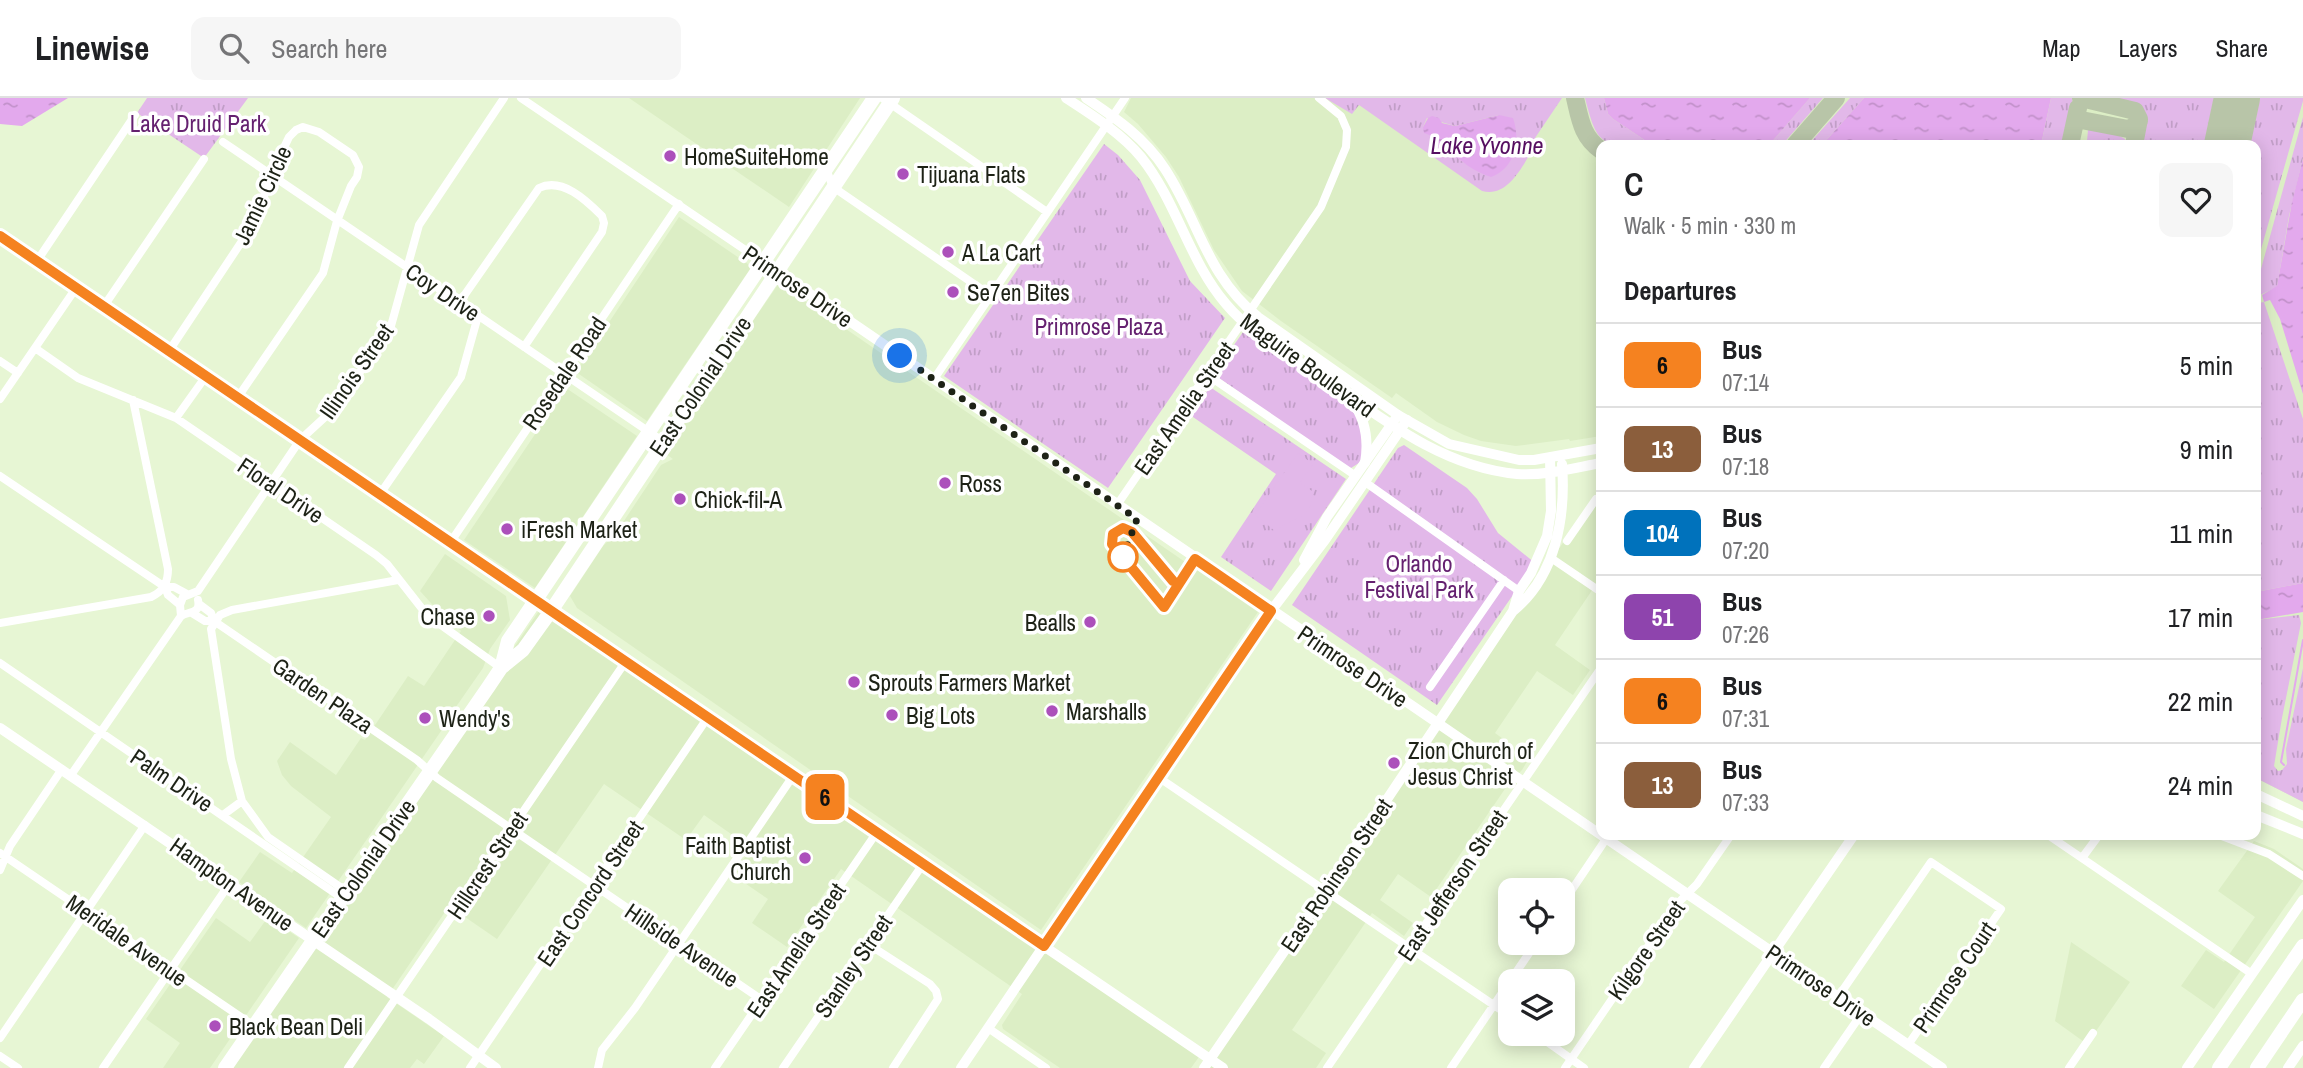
<!DOCTYPE html>
<html lang="en">
<head>
<meta charset="utf-8">
<style>
  :root { --surface:#fff; --page:#f6f6f6; --text:#202124; --muted:#757577; --line:#e0e0e0 }
  body { margin:0; font-family:"Archivo Narrow",sans-serif; background:var(--page); color:var(--text); height:100vh; display:flex; flex-direction:column; font-size:26px; white-space:nowrap }
  * { box-sizing:border-box; margin:0 }
  p { font-size:23px; color:var(--muted) }
  .icon { flex:none; width:38px; height:38px; fill:none; stroke:currentColor; stroke-width:2; stroke-linecap:round; stroke-linejoin:round }
  .map { position:relative; flex:1; overflow:hidden }
  .drawer { position:absolute; left:1596px; top:42px; width:665px; height:700px; display:flex; flex-direction:column; background:var(--surface); border-radius:14px; box-shadow:0 4px 18px #0003 }
  .drawer>* { flex:none }
  .badge { padding:0 14px; border-radius:10px; font-size:24px; line-height:46px }
  .tools { position:absolute; left:1498px; top:780px; display:grid; gap:14px }
  .tools a { display:grid; place-items:center; width:77px; height:77px; border-radius:14px; background:var(--surface); box-shadow:0 4px 18px #0003; font-size:35px }
  .you { position:absolute; width:35px; height:35px; margin:-18px; border:5px solid #fff; border-radius:50%; background:#1a73e8; box-shadow:0 0 0 10px #1a73e833 }
  .map>.badge { position:absolute; translate:-50% -50%; box-shadow:0 0 0 4px #fff }
  h2 { padding:0 28px; font-size:26px; line-height:63px }
  .round { display:grid; place-items:center; flex:none; width:74px; height:74px; border-radius:14px; background:var(--page) }
  .headline { display:flex; align-items:center; justify-content:space-between; height:119px; padding:0 28px }
  h1 { font-size:33px; font-weight:600; line-height:52px }
  ul { padding:0; list-style:none }
  li { display:flex; align-items:center; gap:21px; height:84px; padding:0 28px; border-top:2px solid var(--line) }
  li div { flex:1 }
  li b { display:block; font-size:26px }
  li em { font-style:normal }
  li .badge { min-width:77px; font-weight:700; text-align:center }
  header { display:flex; align-items:center; gap:42px; box-sizing:border-box; height:98px; padding:0 35px; background:var(--surface); border-bottom:2px solid var(--line) }
  header strong { font-size:33px }
  nav { display:flex; gap:38px; margin-inline-start:auto; font-size:24px }
  .search { width:490px; height:63px; background:var(--page); display:flex; align-items:center; gap:18px; box-sizing:border-box; padding:0 24px; border-radius:14px; color:var(--muted); font-size:26px }
  .map>svg:first-child { display:block }
  .built { fill:#dceec5 }
  .grass { fill:url(#grass-tufts); fill-rule:evenodd }
  .pitch { fill:#e2b8e9 }
  .water { fill:url(#water-ripples) }
  .lines { fill:none; stroke-linecap:round; stroke-linejoin:round }
  .stream { stroke:#e3a9ed; stroke-width:2 }
  .taxiway { stroke:#b8c5a8; stroke-width:18 }
  .runway { stroke:#b8c5a8; stroke-width:46 }
  .minor { stroke:#fff; stroke-width:8 }
  .tertiary { stroke:#fff; stroke-width:10 }
  .secondary { stroke:#fff; stroke-width:10 }
  .trunk { stroke:#fff; stroke-width:14 }
  .motorway { stroke:#fff; stroke-width:14 }
  .line-casing { stroke:#fff; stroke-width:16 }
  .line { stroke:#f58220; stroke-width:10 }
  .walk { stroke:#1d2216; stroke-width:7; stroke-dasharray:0 12.6 }
  .poi-dot { fill:#ac50bb; stroke:#fff; stroke-width:2.5 }
  .stop-dot { fill:#fff; stroke:#f58220; stroke-width:3.5 }
  .labels { text-anchor:middle; dominant-baseline:central; stroke-width:7; stroke-linejoin:round; paint-order:stroke }
  .park-label { font-size:23px; fill:#652170; stroke:#fff }
  .poi-label { font-size:23px; fill:#1d2216; stroke:#fff; text-anchor:start }
  .street-label { font-size:23px; fill:#1d2216; stroke:#fff }
  .water-label { font-size:24px; font-style:italic; fill:#560f61; stroke:#fff }
</style>
</head>
<body>
<header>
<strong>Linewise</strong>
<div class="search"><svg class="icon" aria-label="search" viewBox="0 0 24 24"><circle cx="10" cy="10" r="6"/><path d="M15 15l6 6"/></svg>Search here</div>
<nav><a>Map</a><a>Layers</a><a>Share</a></nav>
</header>
<div class="map">
<svg width="2303" height="970" viewBox="0 0 2303 970">
  <defs>
    <pattern id="grass-tufts" width="24" height="20" patternUnits="userSpaceOnUse" patternTransform="scale(1.75)"><rect width="24" height="20" fill="#e2b8e9"/><path d="M3 7l-1-3M5 7V3M7 7l1-3M15 17l-1-3M17 17v-4M19 17l1-3" fill="none" stroke="#c19ec7"/></pattern>
    <pattern id="water-ripples" width="26" height="14" patternUnits="userSpaceOnUse" patternTransform="scale(1.75)"><rect width="26" height="14" fill="#e3a9ed"/><path d="M2 4q2-2 4 0t4 0M15 11q2-2 4 0t4 0" fill="none" stroke="#c291ca"/></pattern>
  </defs>
  <rect width="100%" height="100%" fill="#e7f6d4"/>
  <path class="built" d="M629 0H860L789 109Z
    M1131 0H2303V704L2256 680V47H1601V338L1570 343 1569 341 1516 348 1481 343 1464 337 1437 324 1396 295 1392 300 1281 223 1242 193 1214 152 1179 79 1166 59 1138 26 1124 14Z
    M679 119 748 166 750 171 647 323 576 274Z
    M779 185 1258 514 1041 832 577 510 570 498 603 448 616 435 661 367 673 361 663 354Z
    M566 290 637 338 535 490 464 442Z
    M1601 389V479L1555 547 1590 572 1573 597 1537 573 1495 635 1529 660 1522 672 1509 685 1431 799 1398 776 1380 802 1413 825 1404 838 1372 815 1292 932 1326 955 1316 970H1205Z
    M445 456 506 498 510 522 490 551 483 570 451 616 452 617 306 830 239 784 260 754 292 775 331 719 291 688 282 677 277 663 290 644 336 677 361 640 365 642 408 578 424 588 461 533 440 515 420 493Z
    M543 507 1201 956 1191 970H1060L1003 931 1002 927 1022 896 841 771 787 849 752 825 768 801 733 777 751 750 704 717 686 742 604 686 497 841 449 808 387 899 444 938 424 966 417 961 410 970H226Z
    M2254 743 2274 751 2303 771V783L2214 911 2181 888 2206 852 2224 864 2255 819 2218 793Z
    M268 819 299 840 210 970H163L180 945 146 921 216 820 250 844Z
    M2071 844 2130 884 2087 946 2055 923Z"/>
  <path class="grass" d="M147 0H248L204 60 137 15Z
    M1325 0H1562L1535 40 1538 43C1525 62 1510 101 1482 93L1359 7 1352 16ZM1499 17 1466 66 1443 49 1437 40 1423 29 1427 20 1455 28Z
    M1585 0H1604L1608 16 1613 21 1652 47C1602 47 1598 51 1585 0Z
    M1810 0H1823L1782 47H1769Z
    M1850 0H1864L1822 47H1808Z
    M2051 0H2073L2062 47H2041Z
    M2108 0H2214L2204 47H2140C2142 10 2147 10 2108 0Z
    M2260 0H2303V3L2256 169V47H2250Z
    M2303 19V60L2289 118 2277 189 2256 199 2258 205 2264 204 2303 321V485L2256 494V189Z
    M2098 31 2111 33 2125 41 2126 47H2096L2087 43 2088 32Z
    M1104 46 1118 57 1140 82 1190 183 1225 220 1108 390 944 278Z
    M1247 232 1344 299 1360 322 1363 358 1359 365 1351 370 1346 369 1216 278V273L1243 234Z
    M1210 289 1346 381 1271 493 1221 459 1276 376 1190 317Z
    M1404 347 1467 390 1477 401 1498 435 1535 465 1437 607 1292 507 1398 350Z
    M2299 517 2301 525 2282 620 2274 668 2278 673 2282 672 2287 666 2286 651 2303 570V704L2256 680V522Z"/>
  <path class="pitch" d="M1298 355 1313 366 1300 385 1312 393C1314 422 1293 418 1275 433L1255 417Z"/>
  <path class="water" d="M0 0H68L22 28 0 26Z
    M1604 0H1810L1769 47H1652L1613 21 1608 16Z
    M1864 0H2051L2041 47H1822Z
    M1499 17 1513 20C1521 43 1515 70 1491 79 1474 74 1460 62 1447 52 1438 45 1436 39 1424 35L1423 29 1428 20 1432 18 1439 20 1442 25 1455 28Z
    M2303 60V296L2280 221 2270 202 2264 204 2262 197 2277 188 2292 104Z
    M2303 485V514L2256 522V494Z"/>
  <g class="lines">
    <path class="stream" d="M2284 667 2281 664 2303 542"/>
    <path class="taxiway" d="M1575 0C1580 21 1582 39 1601 52
      M2081 0 2135 13 2139 21 2134 47
      M2076 21 2128 31 2133 29 2139 23
      M1795 47 1836 0
      M2070 47 2078 10"/>
    <path class="runway" d="M2227 47 2237 0"/>
    <path class="minor" d="M521 0 763 164
      M882 0 1047 114
      M223 44 664 344
      M826 71 833 89 990 197
      M37 163 135 17
      M459 205 539 90C562 79 586 102 602 118L604 125 602 134 524 249
      M104 208 204 61
      M35 250 78 280 176 320 376 457 387 466 427 517 501 570
      M169 253 256 122 271 77 289 39 296 32 303 29 319 34 353 57 359 69 357 79 351 88 337 123 323 175 238 299
      M0 263 18 275
      M1206 276 1356 378
      M934 281 1125 0
      M0 301 76 190
      M176 320 206 278
      M0 378 165 489H174L187 496
      M1365 384 1519 493
      M380 396 461 279 478 218
      M1117 407 1321 109 1346 49 1347 32 1341 18 1319 0
      M1567 443 1596 401
      M450 445 679 106
      M1551 460 1601 494
      M165 489 168 497 180 507
      M199 506 211 515 214 523 417 662 437 680 762 902
      M192 515 205 523H214
      M181 518C189 513 201 516 198 502
      M0 525 151 499C164 493 168 484 168 471L133 302
      M0 565 342 800
      M1430 589 1504 482
      M71 677 181 518 180 507 183 499 198 493 300 342 337 308 391 228 419 127 504 0
      M1158 679 1510 918
      M223 717 242 703
      M2048 737 2252 876
      M2219 737 2269 756 2303 778
      M0 755 254 928
      M2082 760 2099 737
      M0 772 10 748 62 671
      M346 793 268 739 242 703 231 661 211 531 220 517 232 512 398 482
      M1563 805 1608 738
      M868 846 930 886 936 893 938 901 893 970
      M1838 899 1931 764 2001 811 1908 947
      M988 930 1046 970
      M1536 936 1584 970
      M0 940 145 727
      M0 958 18 970
      M103 970 230 785
      M348 970 626 563
      M470 970 708 619
      M598 970 602 952 635 910 793 678
      M715 970 877 734
      M783 970 923 766
      M1327 970 1601 570
      M1451 970 1536 845
      M1565 970 1677 806 1697 786 1731 737
      M1824 970 1862 915
      M2069 970 2093 935"/>
    <path class="tertiary" d="M0 138 1223 970
      M772 170 1942 970
      M1304 462 1327 419 1398 317
      M0 630 429 921 496 970
      M961 970 1271 513 1325 442 1407 322
      M1694 970 1854 737"/>
    <path class="secondary" d="M1066 0C1092 17 1121 35 1141 59 1177 104 1189 163 1226 206 1251 236 1288 256 1319 277 1380 319 1441 369 1517 376 1545 378 1574 370 1601 365
      M1086 0C1116 20 1145 40 1165 71 1199 123 1206 177 1258 219L1398 317 1449 346 1519 362H1534L1601 350
      M1352 303C1366 322 1369 342 1365 365
      M1513 513C1556 478 1566 419 1562 366
      M2256 696 2303 718
      M2256 717 2303 736
      M1204 970 1329 788 1513 513 1519 493 1531 475 1547 438 1551 413 1550 359
      M2187 970 2303 802
      M2288 970 2303 948"/>
    <path class="trunk" d="M501 570 523 552 551 513 893 0
      M225 970 489 588 501 570 508 543 874 0"/>
    <path class="motorway" d="M2219 970 2303 848
      M2257 970 2303 902"/>
  </g>
  <g class="lines">
    <g class="line-casing">
      <path id="line" d="M0 138 1044 848 1271 513 1195 461 1164 509 1112 446 1113 436 1123 430 1132 434 1173 483"/>
    </g>
    <use href="#line" class="line"/>
    <path class="walk" d="M900 258 1137 421 1123 459"/>
  </g>
  <g class="poi-dot">
    <circle cx="670" cy="58" r="7"/>
    <circle cx="903" cy="76" r="7"/>
    <circle cx="948" cy="154" r="7"/>
    <circle cx="953" cy="194" r="7"/>
    <circle cx="945" cy="385" r="7"/>
    <circle cx="680" cy="401" r="7"/>
    <circle cx="507" cy="431" r="7"/>
    <circle cx="489" cy="518" r="7"/>
    <circle cx="1090" cy="524" r="7"/>
    <circle cx="854" cy="584" r="7"/>
    <circle cx="1052" cy="613" r="7"/>
    <circle cx="892" cy="617" r="7"/>
    <circle cx="425" cy="620" r="7"/>
    <circle cx="1394" cy="665" r="7"/>
    <circle cx="805" cy="760" r="7"/>
    <circle cx="215" cy="928" r="7"/>
  </g>
  <circle class="stop-dot" cx="1123" cy="459" r="14"/>
  <g class="labels">
    <g class="park-label">
      <text x="198" y="25">Lake Druid Park</text>
      <text x="1099" y="228">Primrose Plaza</text>
      <text x="1419" y="465">Orlando<tspan x="1419" dy="26">Festival Park</tspan></text>
    </g>
    <g class="poi-label">
      <text x="684" y="58">HomeSuiteHome</text>
      <text x="917" y="76">Tijuana Flats</text>
      <text x="962" y="154">A La Cart</text>
      <text x="967" y="194">Se7en Bites</text>
      <text x="959" y="385">Ross</text>
      <text x="694" y="401">Chick-fil-A</text>
      <text x="521" y="431">iFresh Market</text>
      <text x="475" y="518" text-anchor="end">Chase</text>
      <text x="1076" y="524" text-anchor="end">Bealls</text>
      <text x="868" y="584">Sprouts Farmers Market</text>
      <text x="1066" y="613">Marshalls</text>
      <text x="906" y="617">Big Lots</text>
      <text x="439" y="620">Wendy's</text>
      <text x="1408" y="652">Zion Church of<tspan x="1408" dy="26">Jesus Christ</tspan></text>
      <text x="791" y="747" text-anchor="end">Faith Baptist<tspan x="791" dy="26">Church</tspan></text>
      <text x="229" y="928">Black Bean Deli</text>
    </g>
    <g class="street-label">
      <text transform="translate(262 97) rotate(-65)">Jamie Circle</text>
      <text transform="translate(798 188) rotate(34)">Primrose Drive</text>
      <text transform="translate(443 194) rotate(34)">Coy Drive</text>
      <text transform="translate(1308 267) rotate(36)">Maguire Boulevard</text>
      <text transform="translate(356 273) rotate(-55)">Illinois Street</text>
      <text transform="translate(564 275) rotate(-56)">Rosedale Road</text>
      <text transform="translate(700 288) rotate(-56)">East Colonial Drive</text>
      <text transform="translate(1184 310) rotate(-55)">East Amelia Street</text>
      <text transform="translate(281 392) rotate(34)">Floral Drive</text>
      <text transform="translate(1353 568) rotate(34)">Primrose Drive</text>
      <text transform="translate(323 597) rotate(34)">Garden Plaza</text>
      <text transform="translate(172 682) rotate(34)">Palm Drive</text>
      <text transform="translate(487 767) rotate(-56)">Hillcrest Street</text>
      <text transform="translate(363 770) rotate(-55)">East Colonial Drive</text>
      <text transform="translate(1336 777) rotate(-56)">East Robinson Street</text>
      <text transform="translate(232 786) rotate(35)">Hampton Avenue</text>
      <text transform="translate(1452 787) rotate(-56)">East Jefferson Street</text>
      <text transform="translate(590 795) rotate(-56)">East Concord Street</text>
      <text transform="translate(127 842) rotate(35)">Meridale Avenue</text>
      <text transform="translate(682 847) rotate(34)">Hillside Avenue</text>
      <text transform="translate(796 852) rotate(-56)">East Amelia Street</text>
      <text transform="translate(1646 852) rotate(-55)">Kilgore Street</text>
      <text transform="translate(853 868) rotate(-56)">Stanley Street</text>
      <text transform="translate(1954 879) rotate(-56)">Primrose Court</text>
      <text transform="translate(1821 887) rotate(34)">Primrose Drive</text>
    </g>
    <g class="water-label">
      <text x="1487" y="47">Lake Yvonne</text>
    </g>
  </g>
</svg>
<div class="tools">
<a><svg class="icon" aria-label="locate" viewBox="0 0 24 24"><circle cx="12" cy="12" r="6"/><path d="M12 2v4M12 18v4M2 12h4M18 12h4"/></svg></a>
<a><svg class="icon" aria-label="layers" viewBox="0 0 24 24"><path d="M12 4l9 5-9 5-9-5zM3 14l9 5 9-5"/></svg></a>
</div>
<div class="you" style="left:900px;top:258px"></div>
<b class="badge" style="left:825px;top:699px;background:#f58220;color:#111">6</b>
<section class="drawer">
<div class="headline"><div><h1>C</h1><p>Walk · 5 min · 330 m</p></div><a class="round"><svg class="icon" aria-label="heart" viewBox="0 0 24 24"><path d="M12 20l-8-8c-3-5 5-10 8-4 3-6 11-1 8 4z"/></svg></a></div>
<h2>Departures</h2>
<ul>
<li><span class="badge" style="background:#f58220;color:#111">6</span><div><b>Bus</b><p>07:14</p></div><em>5 min</em></li>
<li><span class="badge" style="background:#8b5e3c;color:#fff">13</span><div><b>Bus</b><p>07:18</p></div><em>9 min</em></li>
<li><span class="badge" style="background:#0072bc;color:#fff">104</span><div><b>Bus</b><p>07:20</p></div><em>11 min</em></li>
<li><span class="badge" style="background:#8e44ad;color:#fff">51</span><div><b>Bus</b><p>07:26</p></div><em>17 min</em></li>
<li><span class="badge" style="background:#f58220;color:#111">6</span><div><b>Bus</b><p>07:31</p></div><em>22 min</em></li>
<li><span class="badge" style="background:#8b5e3c;color:#fff">13</span><div><b>Bus</b><p>07:33</p></div><em>24 min</em></li>
</ul>
</section>
</div>
</body>
</html>
